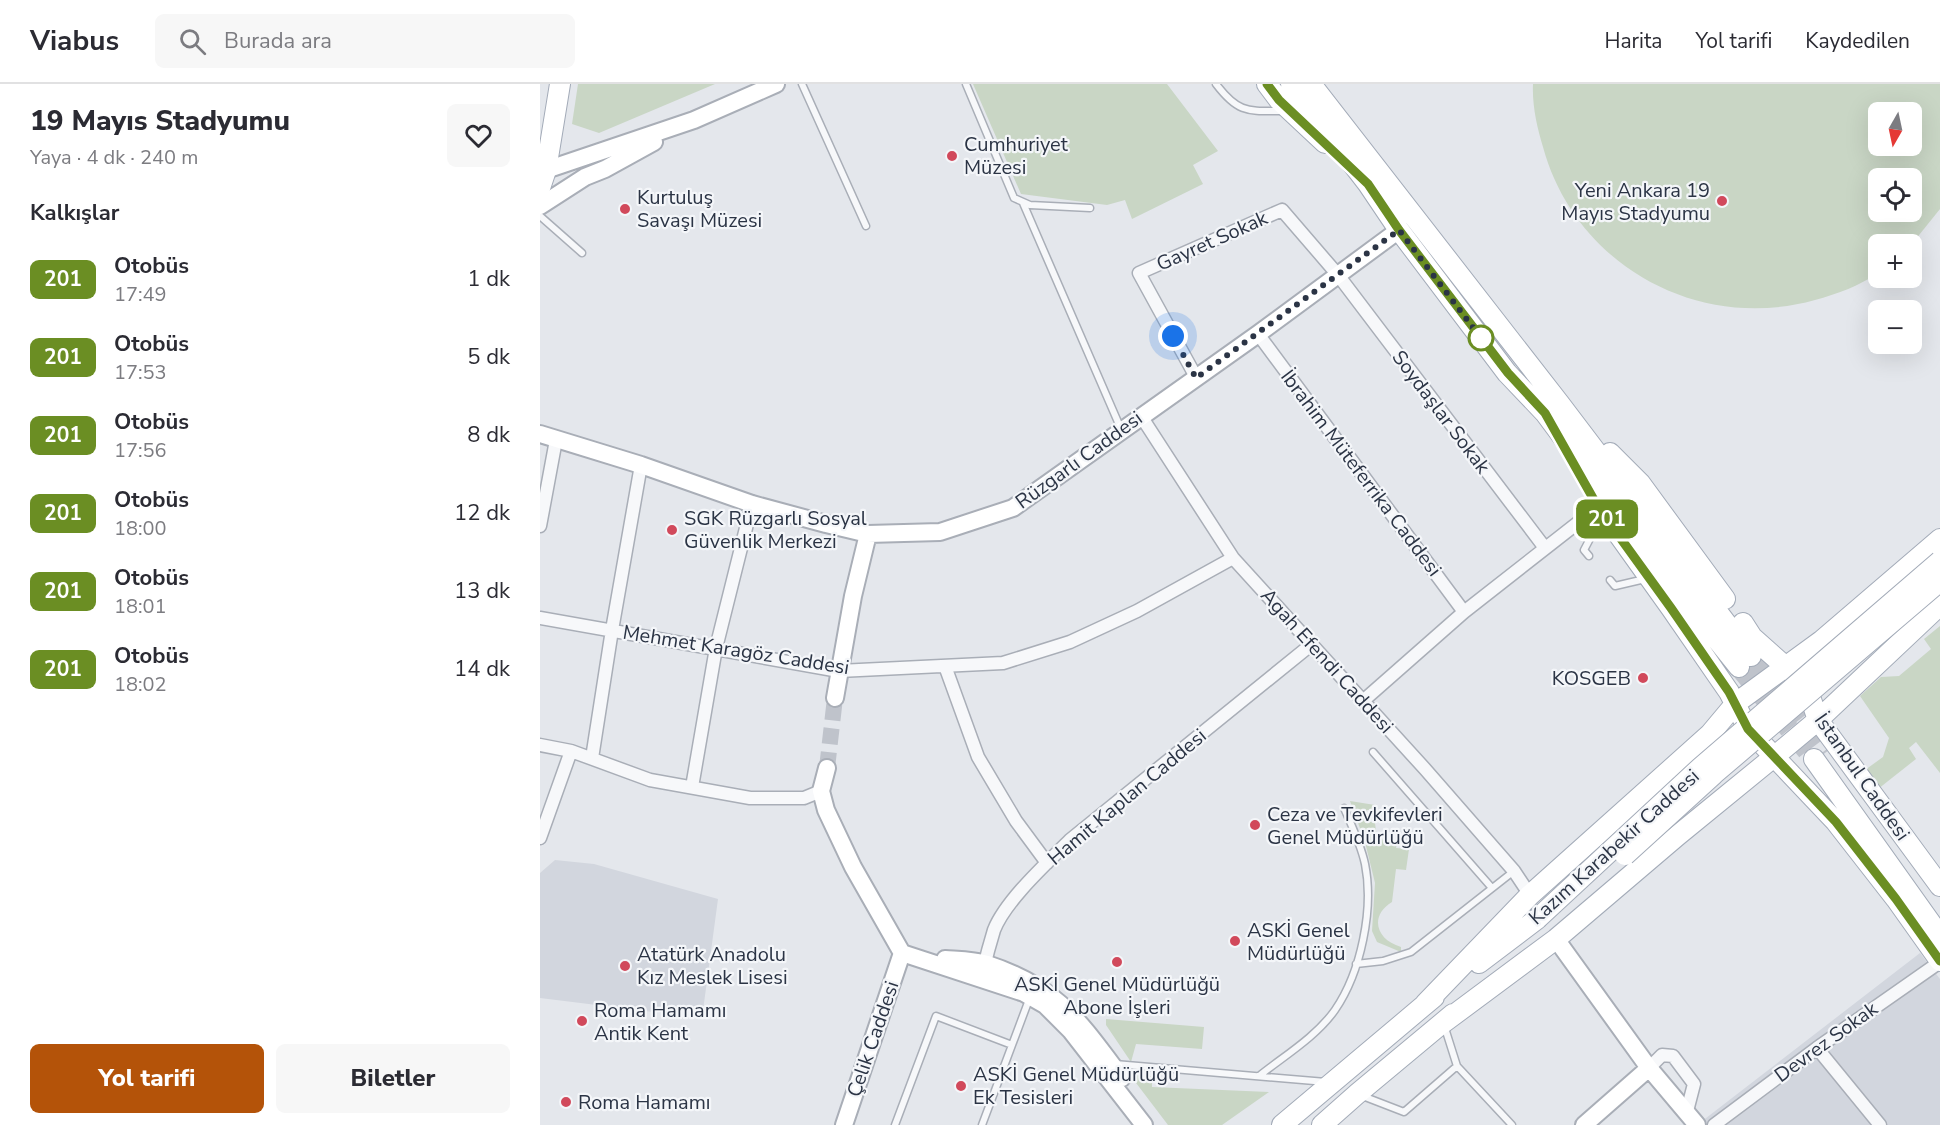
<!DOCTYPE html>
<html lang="tr">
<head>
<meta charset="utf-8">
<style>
  :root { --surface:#fff; --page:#f7f7f7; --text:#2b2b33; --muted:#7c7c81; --line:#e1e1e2; --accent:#b45309 }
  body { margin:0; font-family:"Nunito Sans",sans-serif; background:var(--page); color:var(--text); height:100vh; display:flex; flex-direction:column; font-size:22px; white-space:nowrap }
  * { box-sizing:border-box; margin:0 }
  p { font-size:20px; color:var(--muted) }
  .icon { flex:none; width:33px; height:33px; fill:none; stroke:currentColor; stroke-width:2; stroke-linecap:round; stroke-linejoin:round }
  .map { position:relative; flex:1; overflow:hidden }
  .details { display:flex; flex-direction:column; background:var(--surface); width:540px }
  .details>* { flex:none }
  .badge { padding:0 12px; border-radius:9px; font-size:21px; line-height:39px }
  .needle { width:39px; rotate:189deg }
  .tools { position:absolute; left:1328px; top:18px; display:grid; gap:12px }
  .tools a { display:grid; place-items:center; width:54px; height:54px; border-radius:9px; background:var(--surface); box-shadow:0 6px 24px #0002; font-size:30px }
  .you { position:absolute; width:30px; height:30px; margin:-15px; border:4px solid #fff; border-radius:50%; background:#1a73e8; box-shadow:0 0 0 9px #1a73e833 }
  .map>.badge { position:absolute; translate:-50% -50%; box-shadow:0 0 0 3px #fff }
  h2 { padding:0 30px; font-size:22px; line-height:54px }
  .round { display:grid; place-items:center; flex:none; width:63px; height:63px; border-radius:9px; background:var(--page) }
  .summary { display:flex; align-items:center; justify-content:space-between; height:102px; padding:0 30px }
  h1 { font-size:28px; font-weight:800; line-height:45px }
  .cta { display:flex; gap:12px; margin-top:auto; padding:12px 30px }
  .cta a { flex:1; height:69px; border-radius:9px; background:var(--accent); color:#fff; font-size:24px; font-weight:800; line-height:69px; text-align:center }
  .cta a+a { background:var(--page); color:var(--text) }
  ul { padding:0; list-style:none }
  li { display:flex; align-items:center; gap:18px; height:78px; padding:0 30px }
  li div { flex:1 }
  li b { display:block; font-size:22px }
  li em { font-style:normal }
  li .badge { min-width:66px; font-weight:700; text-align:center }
  header { display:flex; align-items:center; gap:36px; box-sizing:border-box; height:84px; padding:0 30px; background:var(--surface); border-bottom:2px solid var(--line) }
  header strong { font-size:28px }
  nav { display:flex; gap:33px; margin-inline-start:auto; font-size:21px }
  .search { width:420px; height:54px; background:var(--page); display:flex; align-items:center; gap:15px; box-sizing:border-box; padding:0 21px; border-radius:9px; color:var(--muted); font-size:22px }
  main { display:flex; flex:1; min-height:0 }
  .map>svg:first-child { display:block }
  .built { fill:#d2d6de }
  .green { fill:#c9d6c5; fill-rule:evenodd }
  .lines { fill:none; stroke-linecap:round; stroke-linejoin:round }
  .secondary-tunnel { stroke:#bfc3cb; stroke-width:16; stroke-dasharray:16 8; stroke-linecap:butt }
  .primary-tunnel { stroke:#bfc3cb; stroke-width:20; stroke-dasharray:20 10; stroke-linecap:butt }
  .lane-casing { stroke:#a9aeb7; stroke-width:9 }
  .street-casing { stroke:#a9aeb7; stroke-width:15 }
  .secondary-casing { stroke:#a9aeb7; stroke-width:20 }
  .primary-casing { stroke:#a3abb8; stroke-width:22 }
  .lane { stroke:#f7f8fa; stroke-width:6 }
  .street { stroke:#f7f8fa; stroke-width:12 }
  .secondary { stroke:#fff; stroke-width:16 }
  .primary { stroke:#fff; stroke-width:20 }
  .primary-bridge-casing { stroke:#a3abb8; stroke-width:22; stroke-linecap:butt }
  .primary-bridge { stroke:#fff; stroke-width:20 }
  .line-casing { stroke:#fff; stroke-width:14 }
  .line { stroke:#6b8e23; stroke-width:9 }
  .walk { stroke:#2b3445; stroke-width:6; stroke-dasharray:0 10.8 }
  .poi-dot { fill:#d1495b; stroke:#f4f6f9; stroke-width:2 }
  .stop-dot { fill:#fff; stroke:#6b8e23; stroke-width:3 }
  .labels { text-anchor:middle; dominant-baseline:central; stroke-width:4.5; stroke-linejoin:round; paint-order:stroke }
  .poi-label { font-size:20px; fill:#2b3445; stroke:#f4f6f9; text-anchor:start }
  .street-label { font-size:20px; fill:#2b3445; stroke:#f4f6f9 }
</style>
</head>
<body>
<header>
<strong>Viabus</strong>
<div class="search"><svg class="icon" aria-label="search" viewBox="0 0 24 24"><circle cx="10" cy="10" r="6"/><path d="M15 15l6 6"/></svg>Burada ara</div>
<nav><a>Harita</a><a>Yol tarifi</a><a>Kaydedilen</a></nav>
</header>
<main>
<section class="details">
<div class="summary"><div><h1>19 Mayıs Stadyumu</h1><p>Yaya · 4 dk · 240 m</p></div><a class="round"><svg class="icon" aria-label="heart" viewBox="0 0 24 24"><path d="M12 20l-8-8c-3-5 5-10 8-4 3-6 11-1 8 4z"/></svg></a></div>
<h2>Kalkışlar</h2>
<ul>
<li><span class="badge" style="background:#6b8e23;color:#fff">201</span><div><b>Otobüs</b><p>17:49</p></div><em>1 dk</em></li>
<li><span class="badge" style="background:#6b8e23;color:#fff">201</span><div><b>Otobüs</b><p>17:53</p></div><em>5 dk</em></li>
<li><span class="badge" style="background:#6b8e23;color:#fff">201</span><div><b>Otobüs</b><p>17:56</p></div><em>8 dk</em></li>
<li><span class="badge" style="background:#6b8e23;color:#fff">201</span><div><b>Otobüs</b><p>18:00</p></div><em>12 dk</em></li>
<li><span class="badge" style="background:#6b8e23;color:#fff">201</span><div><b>Otobüs</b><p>18:01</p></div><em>13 dk</em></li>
<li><span class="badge" style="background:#6b8e23;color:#fff">201</span><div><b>Otobüs</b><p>18:02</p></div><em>14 dk</em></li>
</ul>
<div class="cta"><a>Yol tarifi</a><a>Biletler</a></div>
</section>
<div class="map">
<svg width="1400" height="1041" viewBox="0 0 1400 1041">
  <rect width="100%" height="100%" fill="#e4e7ec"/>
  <path class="built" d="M15 776 54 780 178 815 162 934 0 914V789Z
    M1380 869 1400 895V1041H1157Z"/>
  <path class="green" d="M38 0H175L59 49 32 40Z
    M433 0H627L678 67 653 81 663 100 592 135 585 116 567 121 481 110Z
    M993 0H1400V125L1371 161 1338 160V189C1319 202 1297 210 1275 216 1158 249 1035 181 1003 63 997 43 992 21 993 0ZM1338 28H1371V62H1338ZM1338 94H1371V128H1338Z
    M1400 542V689L1376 658 1369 664 1376 675 1338 705 1325 686 1343 673 1349 654 1320 612 1341 593 1359 592 1391 565 1384 555Z
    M810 717 835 721 837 727 827 726 826 737 835 739 837 755 857 757 856 764 869 765 866 786 856 785 852 818C829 832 836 856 861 863V868L837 858 832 847 835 799 825 758Z
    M566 935 664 943 662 965 596 960 591 978 566 941Z
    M590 991 612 992V1003L729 1008 682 1041H628Z"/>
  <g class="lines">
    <path class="secondary-tunnel" d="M287 684 295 614"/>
    <path class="primary-tunnel" d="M1211 572 1285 669
      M1199 583 1267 667"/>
    <g class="lane-casing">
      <path id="lane" d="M262 0 326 142
        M426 0 474 114 490 121 550 124
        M676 0C698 29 707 27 742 27
        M483 119 581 345
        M0 132 42 169
        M1049 472 1044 466 1063 430
        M1070 496 1075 502 1105 495
        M833 668 952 804
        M816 880 843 877 871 868 974 787
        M575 980 786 998
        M917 982 972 1041
        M719 992C744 972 776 953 795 926 821 888 834 825 825 780 821 761 812 742 804 724
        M820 1011 864 1028 917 982 904 941
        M355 1041 396 932 472 961
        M442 1041 490 913"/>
    </g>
    <g class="street-casing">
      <path id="street" d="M718 250 924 528
        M656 293 599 189 742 126 798 191 1005 464
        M601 332 693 474 885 685 974 787 990 811
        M0 442 16 356
        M0 534 299 587 463 579 530 558 597 527 693 474
        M405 582 438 673 476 737 507 779
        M824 616 924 528 1058 423
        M0 661 31 667 110 696 210 714H264L281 707
        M52 674 72 546 101 381
        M152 703 176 564 212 420
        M0 754 31 667
        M443 887C446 874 450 859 454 846 466 816 507 779 530 756L772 560
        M1277 964 1340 1041
        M1109 984 1122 971 1133 972 1154 1000 1147 1027
        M1174 1041 1277 964 1400 878"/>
    </g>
    <g class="secondary-casing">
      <path id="secondary" d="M6 86 154 36 236 0
        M0 122 45 93 65 85 114 58
        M0 350 101 381 212 420 286 440 328 450 400 448 473 424 718 250 859 146
        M295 614 313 512 328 450
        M287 684 281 707 286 726 313 783 362 869 484 909 505 921 531 947 604 1041
        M1016 855 1109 984 1157 1041
        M405 875C419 876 434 876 447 880 518 903 539 937 582 994
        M304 1041 362 869
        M1044 1041 1109 984"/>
    </g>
    <g class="primary-casing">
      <path id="primary" d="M727 0 739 16 785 59
        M751 0 828 100 859 146 967 289 1005 329 1130 497 1199 583
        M771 0 1019 319 1211 572
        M0 104 6 86 20 0
        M1070 369 1100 399 1185 515
        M1076 447 1131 524 1189 608 1208 645 1296 738 1356 815 1400 877
        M1203 539 1212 553 1266 601 1278 636 1400 802
        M1274 675 1400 852
        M939 879 997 835
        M885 920 990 811 1170 650 1196 619 1281 557 1400 455
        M903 939 1016 855 1137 752 1235 672 1278 636 1400 521
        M742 1041 894 913
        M782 1041 817 1010 913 930"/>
    </g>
    <use href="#lane" class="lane"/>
    <use href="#street" class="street"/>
    <use href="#secondary" class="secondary"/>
    <use href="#primary" class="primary"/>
    <g class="primary-bridge-casing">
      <path id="primary-bridge" d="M1085 771 1174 690 1400 497
        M997 835 1161 683 1400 477"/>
    </g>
    <use href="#primary-bridge" class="primary-bridge"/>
  </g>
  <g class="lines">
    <g class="line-casing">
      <path id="line" d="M727 0 739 16 828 100 859 146 968 289 1005 329 1058 423 1131 524 1189 608 1208 645 1296 738 1356 815 1400 877"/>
    </g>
    <use href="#line" class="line"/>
    <path class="walk" d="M633 252 656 294 859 146 941 254"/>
  </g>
  <g class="poi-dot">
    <circle cx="412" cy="72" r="6"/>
    <circle cx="1182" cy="117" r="6"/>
    <circle cx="85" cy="125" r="6"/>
    <circle cx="132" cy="446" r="6"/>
    <circle cx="1103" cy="594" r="6"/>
    <circle cx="715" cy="741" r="6"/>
    <circle cx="695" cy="857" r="6"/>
    <circle cx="577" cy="878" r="6"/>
    <circle cx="85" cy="882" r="6"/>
    <circle cx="42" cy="937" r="6"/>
    <circle cx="421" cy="1002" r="6"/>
    <circle cx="26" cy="1018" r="6"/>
  </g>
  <circle class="stop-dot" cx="941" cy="254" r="12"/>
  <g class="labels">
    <g class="poi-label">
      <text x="424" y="60">Cumhuriyet<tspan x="424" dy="23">Müzesi</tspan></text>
      <text x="1170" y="106" text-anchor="end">Yeni Ankara 19<tspan x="1170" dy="23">Mayıs Stadyumu</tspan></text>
      <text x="97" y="113">Kurtuluş<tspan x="97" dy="23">Savaşı Müzesi</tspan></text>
      <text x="144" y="434">SGK Rüzgarlı Sosyal<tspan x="144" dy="23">Güvenlik Merkezi</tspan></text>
      <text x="1091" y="594" text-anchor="end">KOSGEB</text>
      <text x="727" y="730">Ceza ve Tevkifevleri<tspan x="727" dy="23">Genel Müdürlüğü</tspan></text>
      <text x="707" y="846">ASKİ Genel<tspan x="707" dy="23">Müdürlüğü</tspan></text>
      <text x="97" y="870">Atatürk Anadolu<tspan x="97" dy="23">Kız Meslek Lisesi</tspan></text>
      <text x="577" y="900" text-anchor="middle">ASKİ Genel Müdürlüğü<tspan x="577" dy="23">Abone İşleri</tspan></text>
      <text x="54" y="926">Roma Hamamı<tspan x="54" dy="23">Antik Kent</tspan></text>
      <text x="433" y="990">ASKİ Genel Müdürlüğü<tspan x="433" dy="23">Ek Tesisleri</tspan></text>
      <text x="38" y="1018">Roma Hamamı</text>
    </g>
    <g class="street-label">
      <text transform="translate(672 157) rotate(-24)">Gayret Sokak</text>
      <text transform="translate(901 328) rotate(53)">Soydaşlar Sokak</text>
      <text transform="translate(539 376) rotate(-36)">Rüzgarlı Caddesi</text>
      <text transform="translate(821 389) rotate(53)">İbrahim Müteferrika Caddesi</text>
      <text transform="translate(196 566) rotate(9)">Mehmet Karagöz Caddesi</text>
      <text transform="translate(787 577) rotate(48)">Agah Efendi Caddesi</text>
      <text transform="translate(1322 693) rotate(55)">İstanbul Caddesi</text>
      <text transform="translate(587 713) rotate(-40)">Hamit Kaplan Caddesi</text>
      <text transform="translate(1074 763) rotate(-42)">Kazım Karabekir Caddesi</text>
      <text transform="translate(333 955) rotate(-71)">Çelik Caddesi</text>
      <text transform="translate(1286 958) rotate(-36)">Devrez Sokak</text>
    </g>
  </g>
</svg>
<div class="tools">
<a><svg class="needle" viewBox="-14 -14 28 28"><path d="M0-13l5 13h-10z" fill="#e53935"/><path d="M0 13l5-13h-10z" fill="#7c7c81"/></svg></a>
<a><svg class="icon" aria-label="locate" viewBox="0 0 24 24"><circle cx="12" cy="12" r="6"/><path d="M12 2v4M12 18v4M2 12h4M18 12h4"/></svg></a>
<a>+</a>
<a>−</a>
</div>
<div class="you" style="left:633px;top:252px"></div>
<b class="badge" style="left:1067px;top:435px;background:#6b8e23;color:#fff">201</b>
</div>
</main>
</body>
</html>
